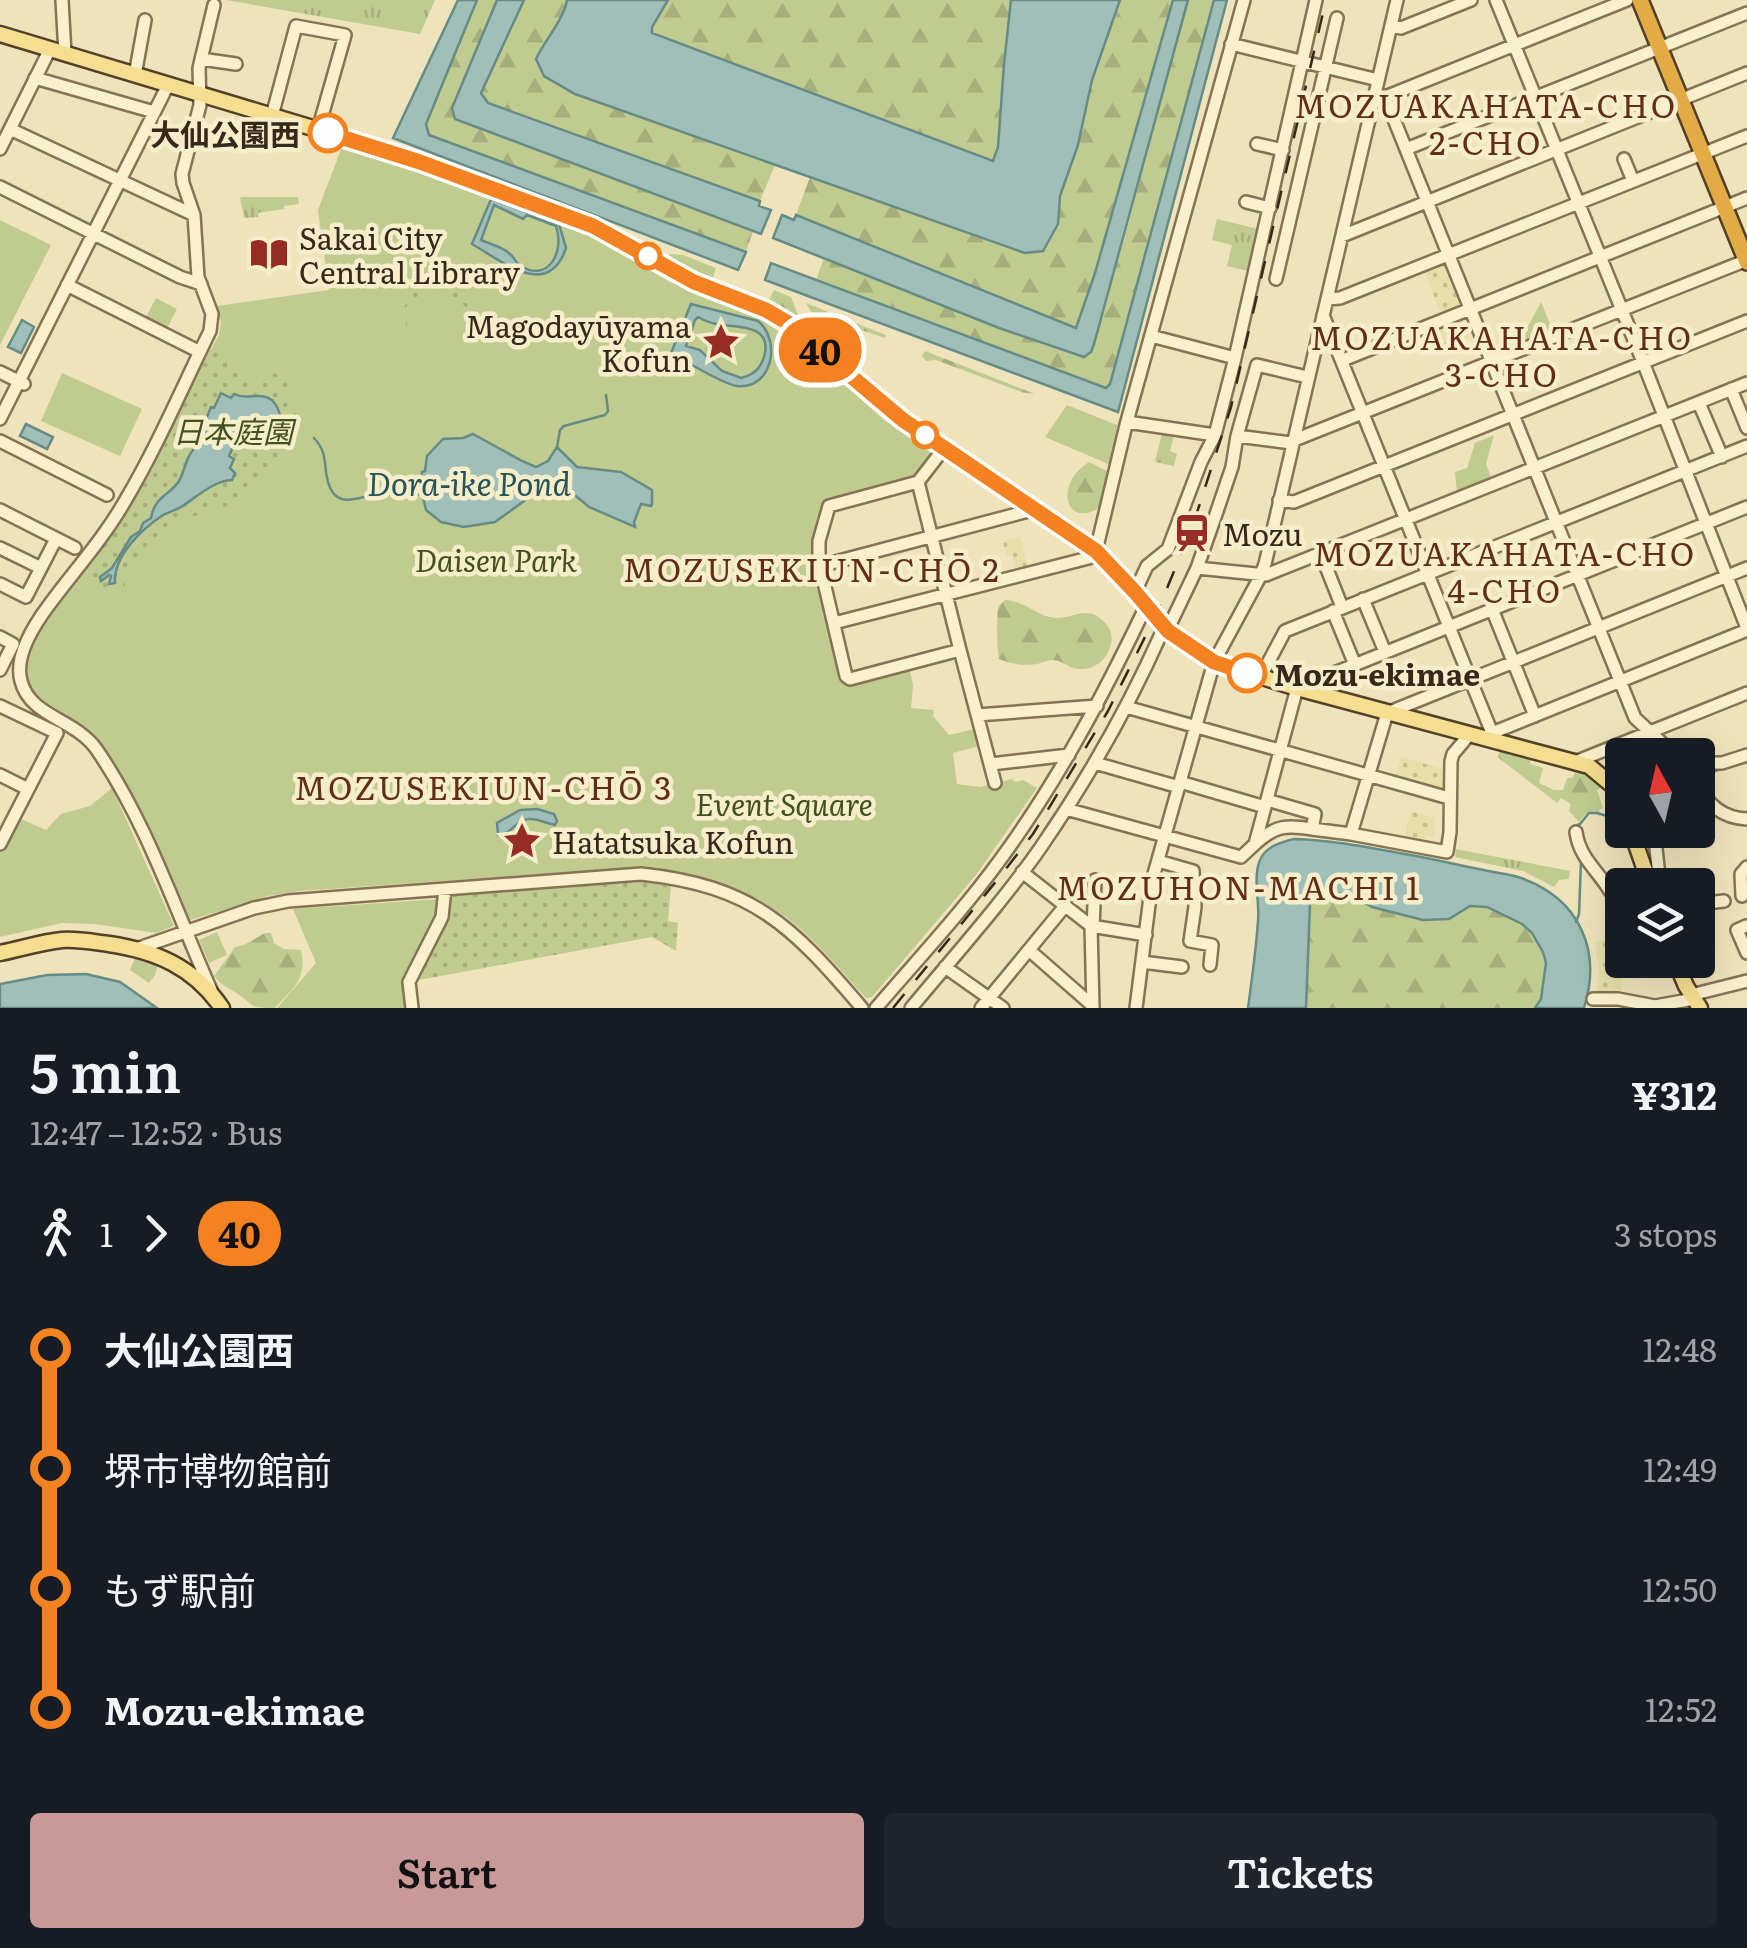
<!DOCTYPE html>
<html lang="en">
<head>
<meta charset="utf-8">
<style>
  :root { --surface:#171b24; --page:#20242c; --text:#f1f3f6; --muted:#9ea1a6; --accent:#c89997 }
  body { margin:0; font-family:Literata,"Noto Sans JP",serif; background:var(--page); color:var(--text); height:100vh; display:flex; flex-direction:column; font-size:38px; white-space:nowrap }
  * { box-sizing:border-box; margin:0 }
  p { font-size:32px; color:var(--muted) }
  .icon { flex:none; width:55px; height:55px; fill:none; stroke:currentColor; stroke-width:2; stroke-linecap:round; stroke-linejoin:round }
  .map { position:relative; height:1008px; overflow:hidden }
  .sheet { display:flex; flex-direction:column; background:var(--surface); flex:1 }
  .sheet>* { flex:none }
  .badge { padding:0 20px; border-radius:32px; font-size:35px; line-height:65px }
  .needle { width:65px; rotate:352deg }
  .controls { position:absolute; left:1605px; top:738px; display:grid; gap:20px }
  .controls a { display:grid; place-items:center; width:110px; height:110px; border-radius:10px; background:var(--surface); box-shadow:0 10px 40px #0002; font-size:50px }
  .map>.badge { position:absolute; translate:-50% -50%; box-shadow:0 0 0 5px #fff }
  .legs { display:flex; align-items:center; gap:15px; height:110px; padding:0 30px; font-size:32px }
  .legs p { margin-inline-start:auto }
  .head { display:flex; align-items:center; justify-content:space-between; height:170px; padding:0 30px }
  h1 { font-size:55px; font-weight:600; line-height:75px }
  .primary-button { display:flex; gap:20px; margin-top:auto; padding:20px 30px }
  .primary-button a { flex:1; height:115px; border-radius:10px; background:var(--accent); color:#111; font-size:40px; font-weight:600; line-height:115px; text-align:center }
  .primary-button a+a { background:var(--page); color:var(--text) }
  ul { padding:0 30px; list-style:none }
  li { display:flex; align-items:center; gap:35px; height:120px; font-size:38px }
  li i { display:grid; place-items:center; width:15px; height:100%; margin:0 12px; background:currentColor }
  li i::after { content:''; width:25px; height:25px; margin:-12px; border:8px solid; border-radius:50%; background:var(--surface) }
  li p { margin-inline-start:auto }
  li:first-child i { background:linear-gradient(#0000 50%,currentColor 0) }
  li:last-child i { background:linear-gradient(currentColor 50%,#0000 0) }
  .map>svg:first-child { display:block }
  .farmland { fill:url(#farmland-dots) }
  .grass { fill:url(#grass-tufts) }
  .forest { fill:url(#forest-firs) }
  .park { fill:#c0cc8f }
  .garden { fill:url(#garden-dots) }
  .water { fill:#9fbfb8; stroke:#678c86; stroke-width:2.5; fill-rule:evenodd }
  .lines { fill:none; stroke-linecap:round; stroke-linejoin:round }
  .stream { stroke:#678c86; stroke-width:2.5 }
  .minor-casing { stroke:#867354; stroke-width:16 }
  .major-casing { stroke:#534029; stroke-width:19 }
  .highway-casing { stroke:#534029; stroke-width:20 }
  .minor { stroke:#faf0ce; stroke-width:11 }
  .major { stroke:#f5de8f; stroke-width:14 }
  .highway { stroke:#e3ab46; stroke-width:15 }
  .rail { stroke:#34291a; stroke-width:2.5; stroke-dasharray:18 18; stroke-linecap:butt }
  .line-1-casing { stroke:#fff; stroke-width:22 }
  .line-1 { stroke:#f58220; stroke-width:15 }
  .stop-1-dot { fill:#fff; stroke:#f58220; stroke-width:5 }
  .labels { text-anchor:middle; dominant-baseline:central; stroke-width:9; stroke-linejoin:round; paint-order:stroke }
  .stop-label { font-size:30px; font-weight:bold; fill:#34291a; stroke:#f6edca; text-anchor:end }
  .poi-label { font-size:30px; fill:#34291a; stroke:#f6edca; text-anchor:start }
  .park-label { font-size:30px; font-style:italic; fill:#415120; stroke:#f6edca }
  .neighbourhood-label { font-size:32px; letter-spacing:2.5px; fill:#622e18; stroke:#f6edca }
  .water-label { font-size:32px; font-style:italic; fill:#285455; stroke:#f6edca }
</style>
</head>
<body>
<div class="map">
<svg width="1747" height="1008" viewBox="0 0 1747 1008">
  <defs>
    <pattern id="farmland-dots" width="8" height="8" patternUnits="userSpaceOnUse" patternTransform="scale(2.5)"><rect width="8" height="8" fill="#e4e0a8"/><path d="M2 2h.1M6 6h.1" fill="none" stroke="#c4c090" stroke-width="1.8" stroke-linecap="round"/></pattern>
    <pattern id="grass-tufts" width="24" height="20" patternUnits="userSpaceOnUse" patternTransform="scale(2.5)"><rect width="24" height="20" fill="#c0cc8f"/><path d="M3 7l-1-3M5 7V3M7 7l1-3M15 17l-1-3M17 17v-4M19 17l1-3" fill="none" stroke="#a6af7b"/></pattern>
    <pattern id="forest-firs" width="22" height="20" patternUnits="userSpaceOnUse" patternTransform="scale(2.5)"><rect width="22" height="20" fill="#c0cc8f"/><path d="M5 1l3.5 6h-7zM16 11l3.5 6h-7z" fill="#a6af7b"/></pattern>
    <pattern id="garden-dots" width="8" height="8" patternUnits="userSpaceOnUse" patternTransform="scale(2.5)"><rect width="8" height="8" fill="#c0cc8f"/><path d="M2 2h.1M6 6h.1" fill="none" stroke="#a6af7b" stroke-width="1.8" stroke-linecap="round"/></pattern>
  </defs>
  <rect width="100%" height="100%" fill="#efe3bb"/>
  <path class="farmland" d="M1448 261 1466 308 1442 317 1424 270Z
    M1461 317 1469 338 1438 350 1430 329Z
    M1020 537 1028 570 1017 573 1012 555 1006 556 1003 541Z
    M1401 757 1447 770 1446 792 1395 778Z
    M1411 811 1435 818 1433 838 1427 836 1424 845 1403 841Z
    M1617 936 1622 968V991L1597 993 1599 968 1595 942Z"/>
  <path class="grass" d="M226 0H435L420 34Z
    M240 197H298L299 204 284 206V209L258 213V217L244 218Z
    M1217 219 1262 230 1252 272 1227 266 1232 245 1212 240Z
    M669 254 683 255 716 268 713 278H710L669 257Z
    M1163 430 1175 431 1170 451 1177 454 1174 466 1155 462Z
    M1456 849 1570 871 1569 879 1559 880 1554 887 1523 871 1455 857Z"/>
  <path class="forest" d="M477 0H497L452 108 455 119 753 231 746 252 429 135 426 124Z
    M524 0H567C566 12 550 36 542 47L575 94 775 165 760 201 488 103 480 94Z
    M668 0H1011L1004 64 998 147 993 161 652 33V27Z
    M1120 0H1173L1095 273 1076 328 796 215 810 177 1025 253 1058 224 1060 196 1078 145 1092 80Z
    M1188 0H1214L1110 385 1106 388 816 280 824 258 999 328 1044 344 1091 353 1126 233Z
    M774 290 791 297 800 320 768 302Z
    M806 303 886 335 885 338 855 328C850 337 841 346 844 356L812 330 816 325 815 318Z
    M925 351 1035 394 1024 393 936 360 926 361 922 356Z
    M1089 462 1107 471 1108 474 1100 507C1067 530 1052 485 1089 462Z
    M1005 600C1023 601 1033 612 1049 617 1072 623 1086 600 1107 625 1112 632 1113 639 1110 647 1107 657 1100 665 1089 668 1070 673 1064 659 1052 660 1047 660 1042 663 1037 664 1025 666 1010 664 999 659 997 652 996 611 999 606 1000 604 1003 602 1005 600Z
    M1502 747 1533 754 1530 764 1543 768 1539 783 1554 790H1563L1567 778H1572L1577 769 1589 774 1588 777 1595 782 1598 779 1602 787 1597 790 1603 808 1599 810 1600 812C1590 810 1585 813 1579 822L1569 811 1571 804 1561 798 1557 803 1500 759 1498 756Z
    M1321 891 1353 896 1372 907 1443 920 1470 906 1488 907 1522 924 1532 933 1543 952 1546 963 1541 999 1535 1008H1306L1310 904 1313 895Z
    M265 933H271L274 943 284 949 301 950C307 980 294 987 275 1008 247 1008 255 1005 235 992 226 986 221 985 214 976L235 947 244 945Z"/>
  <path class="park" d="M342 147 459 185 583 232 670 282 756 316 804 348 883 419 934 455 916 478 828 501 814 558 821 600 830 624 846 682 909 668 913 685 911 708 934 710 933 716 949 735 975 729 979 746 953 753 957 784 980 787 1012 779 1015 782 1023 780 1037 788 976 875 872 997 866 998C846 977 828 954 806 934 757 888 693 867 626 868L300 891 268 896 187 921 139 811 121 775 100 746 80 726 54 711 44 708 25 685V653L39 621 127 504 219 335 221 322 217 306 329 290 318 210Z
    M0 220 51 245 0 345Z
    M156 298 177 309 166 330 145 319Z
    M1541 302 1554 334 1516 349Z
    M62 373 142 409 120 456 41 421Z
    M1067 405 1122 427 1113 466 1045 437Z
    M1494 435 1486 464 1493 482 1457 494 1455 472 1467 468 1475 443Z
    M112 788 174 926 156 933 95 924 62 923 0 937V849L19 818 46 830 61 814 90 806Z
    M440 899 436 919 406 972 404 983 407 1008H277L316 963 293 909Z
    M217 932 227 955 209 963 199 940Z
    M136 956 158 964 155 975 149 983 130 970Z"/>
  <path class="garden" d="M448 278 482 291C473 290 469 292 465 300L472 309 474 319 462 303 442 296 441 283Z
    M422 284 427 286 429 298C416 304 409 314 407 328L401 310 414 296 409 291Z
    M210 350C225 354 233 371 248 376 259 380 270 370 280 375 291 381 300 422 299 434 285 455 269 479 248 493 238 500 226 508 214 511 204 515 193 515 183 520 152 534 128 561 122 595 104 590 95 585 84 570L129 505Z
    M640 882 671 885 668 921 678 923 676 951 652 937 413 981 449 895Z"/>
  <path class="water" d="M458 0H477L426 124 429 135 746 252 738 270 393 138Z
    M497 0H524L481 93 488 103 760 201 759 206 771 210 761 234 455 119 452 108Z
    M567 0H668L652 27V33L993 161 998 147 1004 64 1011 0H1120L1092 80 1078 145 1060 196 1058 224 1043 251 1025 253 575 94 544 76 536 59C545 40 564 19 567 0Z
    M1173 0H1188L1094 344 1091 352 1084 357 999 328 773 238 782 215 794 220 796 215 1076 328 1095 273Z
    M1214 0H1227L1118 412 765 280 771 263 1106 388 1110 384Z
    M491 199 559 224 566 248C548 301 502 261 472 244ZM494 205 523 219 527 215 556 226C565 252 548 283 521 266 512 260 518 261 510 254 503 247 490 244 481 240Z
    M691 304 758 321C782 341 772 390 737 386 722 384 686 361 671 353ZM698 317C705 321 713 324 721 325 741 327 773 326 764 357 760 370 752 375 741 378L722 371 700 350 686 346 695 320Z
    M22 320 34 327 21 353 8 347Z
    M221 393 231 398 234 394C248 401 259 391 272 400 282 411 282 421 277 432L273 434V431L266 428 261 438 247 432 246 434 239 432 229 456 234 459 230 468 235 473 232 480C214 481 199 495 184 505 178 510 170 511 163 515 142 529 113 556 115 583L109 584 111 576 109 575 101 581 100 577 112 568 131 537 140 531 143 523 151 518C155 496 169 496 179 481 183 474 185 465 188 458 196 441 211 437 204 417H207L211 407 214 408Z
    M26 424 53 437 47 449 20 436Z
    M473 434 522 461 536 467 548 461 557 447 577 467 621 472 652 490V504L651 506 641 504 634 522 635 527 589 507 565 487 556 485 538 491 495 522 464 527 441 522 426 510 420 485 422 472 425 471 427 456 443 439 463 438Z
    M537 809 554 814 557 821 555 825C548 824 536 818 529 819 515 820 513 834 498 835L497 823 520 810Z
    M1294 839C1335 840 1376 849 1416 856 1439 860 1461 866 1484 870 1496 873 1510 874 1521 878 1580 899 1602 951 1584 1008H1535L1541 999 1546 963 1543 952 1532 933 1522 924 1487 907 1470 906 1449 919 1423 920 1372 907 1353 896 1327 891 1313 895 1310 904 1306 1008H1248C1252 979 1256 950 1258 921 1260 902 1252 874 1261 858 1267 846 1282 842 1294 839Z
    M86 974 120 982 157 1008H0V984L47 975Z"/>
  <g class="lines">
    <path class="stream" d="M314 438C328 453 323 463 328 482 337 513 361 494 382 494 395 494 407 497 421 494
      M557 447 560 430 564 426 605 415 608 411 606 395
      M1698 777 1718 770
      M1575 826 1580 824 1589 813H1597L1607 816 1620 814
      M1576 922 1579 914 1581 861"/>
    <g class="minor-casing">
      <path id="minor" d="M62 0 65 54
        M1496 0 1643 362 1747 628
        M1391 26 1401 28 1471 0
        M1231 44 1378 80
        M201 59 236 64
        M135 75 145 20
        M35 78 154 112
        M1374 95 1385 97 1635 718 1675 755
        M1385 97 1627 0
        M272 116 296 26 345 35 318 130
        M10 129 194 215
        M1257 144 1283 150
        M0 149 50 49
        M1406 149 1747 13
        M1624 159 1633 181
        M0 187 180 277 201 284
        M1246 202 1270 208
        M1342 236 1747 73
        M1276 279 1337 18
        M67 285 200 352
        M1327 299 1340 298 1747 136
        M1323 315 1492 733
        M1151 336 1235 358
        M1343 360 1747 198
        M0 372 24 384
        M1731 389 1747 428
        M1699 403 1722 457
        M0 419 168 85
        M1127 422 1215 435
        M1237 436 1291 443
        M0 441 107 495
        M1292 441 1747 260
        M945 447 918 482 829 506 819 541V561L846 676 850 679 960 650 995 783
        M918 482 960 650
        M1279 500 1294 502 1747 321
        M0 510 75 548
        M0 548 41 568
        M1096 551 1126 425 1244 0
        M1321 554 1342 607
        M820 566 1036 509
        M1197 568 1266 575 1747 383
        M0 584 26 597 56 539
        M1135 592 1147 566 1168 549 1201 462 1215 435 1235 358 1316 0
        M1363 599 1385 652
        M1492 609 1535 716
        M1333 611 1355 665
        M834 623 1100 555
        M0 637 13 644 0 670
        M1260 678 1285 631 1747 446
        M0 706 57 733 0 844
        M1126 707 1449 798
        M977 715 1097 706
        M1490 739 1492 733 1747 630
        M1575 762 1747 693
        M1095 763 1179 787
        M1698 763H1722L1747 755
        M991 764 1069 755
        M0 775 28 789
        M1180 782 1265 807
        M1698 783C1707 805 1723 818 1747 819
        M1267 800 1315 814 1312 829 1351 834 1387 713 1747 568
        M1066 809 1241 857 1255 844 1297 688 1747 507
        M1654 830 1660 885
        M1576 832C1579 857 1598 871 1610 891H1622
        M1351 834 1447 852 1450 832 1451 761 1453 754 1469 735
        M1256 843C1276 825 1287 825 1312 829
        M1158 861 1193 871 1195 907 1190 941 1212 945 1210 965
        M1022 872 1091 926 1093 1008
        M1742 896 1741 874 1747 867
        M1698 904 1724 901
        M1091 926 1146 935
        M1746 926 1737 930 1747 953
        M1093 928 1095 880
        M139 948 254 908 288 901 641 874C754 886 792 926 862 1008
        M1029 950 1093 1006
        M1142 962 1182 967
        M945 967 1003 1008
        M211 990C175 909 147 823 97 750 76 719 30 717 21 681 14 656 34 625 49 605 74 571 104 538 125 501 157 447 182 388 210 331L212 314 198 277 194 215 183 183 182 174 200 105 199 68 214 5
        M1691 995 1747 981
        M1593 999H1618L1655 1006 1694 999
        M412 1008 409 982 442 917 445 889
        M876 1008C918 959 962 912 1000 860 1058 781 1104 694 1146 606
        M911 1008C955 955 1002 903 1041 847 1087 780 1128 708 1161 634L1167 631 1197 568 1215 517 1232 467 1237 436 1257 365 1307 377
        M981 1008 1065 906
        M1136 1008 1152 881 1214 662 1261 575 1265 564 1397 0"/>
    </g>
    <g class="major-casing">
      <path id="major" d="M0 34 376 147 593 226 694 282 766 310 788 323 903 420 1096 551 1135 592 1163 627 1214 662 1297 688 1589 766 1613 786 1622 807
        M1631 830 1650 885
        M0 953C21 949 41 942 62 940 78 939 93 942 109 944 156 951 194 967 222 1008
        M1675 960 1686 986 1700 1008"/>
    </g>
    <g class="highway-casing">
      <path id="highway" d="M1640 0 1747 262"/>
    </g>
    <use href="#minor" class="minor"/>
    <use href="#major" class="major"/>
    <use href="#highway" class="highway"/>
    <path class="rail" d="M893 1008 998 879 1033 834 1108 711 1155 617 1192 528 1231 407 1326 0"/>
  </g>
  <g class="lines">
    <g class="line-1-casing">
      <path id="line-1" d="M328 133 420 162 593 226 694 282 766 310 788 323 903 420 1096 551 1135 592 1168 631 1214 662 1247 673"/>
    </g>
    <use href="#line-1" class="line-1"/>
  </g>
  <defs>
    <g id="library-bare" transform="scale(3)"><path d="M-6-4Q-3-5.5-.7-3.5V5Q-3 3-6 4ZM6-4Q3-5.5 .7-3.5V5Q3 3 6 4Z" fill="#962c23" stroke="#f6edca" stroke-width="2.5" paint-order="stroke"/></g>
    <g id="sight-bare" transform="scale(3)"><path d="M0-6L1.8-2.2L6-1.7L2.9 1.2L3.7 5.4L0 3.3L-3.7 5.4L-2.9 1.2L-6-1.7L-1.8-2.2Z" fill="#962c23" stroke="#f6edca" stroke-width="2.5" paint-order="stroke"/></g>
    <g id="station-bare" transform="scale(3)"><path d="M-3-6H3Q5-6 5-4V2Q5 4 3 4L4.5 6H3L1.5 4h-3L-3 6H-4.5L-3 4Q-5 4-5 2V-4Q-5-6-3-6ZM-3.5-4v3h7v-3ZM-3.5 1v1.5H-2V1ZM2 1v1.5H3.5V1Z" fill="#962c23" stroke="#f6edca" stroke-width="2.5" paint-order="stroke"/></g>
  </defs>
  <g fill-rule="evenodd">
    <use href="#library-bare" x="269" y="254"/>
    <use href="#sight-bare" x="721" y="342"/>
    <use href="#station-bare" x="1192" y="533"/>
    <use href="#sight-bare" x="522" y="841"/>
  </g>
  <g class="stop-1-dot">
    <circle cx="328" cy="133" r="18"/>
    <circle cx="648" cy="256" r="12"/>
    <circle cx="925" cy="435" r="12"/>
    <circle cx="1247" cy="673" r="18"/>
  </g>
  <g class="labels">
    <g class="stop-label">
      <text x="300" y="133">大仙公園西</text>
      <text x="1274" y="673" text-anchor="start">Mozu-ekimae</text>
    </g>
    <g class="poi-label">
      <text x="299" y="237">Sakai City<tspan x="299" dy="34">Central Library</tspan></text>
      <text x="691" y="325" text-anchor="end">Magodayūyama<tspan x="691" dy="34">Kofun</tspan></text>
      <text x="1222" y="533">Mozu</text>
      <text x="552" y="841">Hatatsuka Kofun</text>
    </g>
    <g class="park-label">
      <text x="233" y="430">日本庭園</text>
      <text x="496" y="559">Daisen Park</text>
      <text x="784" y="803">Event Square</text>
    </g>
    <g class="neighbourhood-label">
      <text x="1486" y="104">MOZUAKAHATA-CHO<tspan x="1486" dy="37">2-CHO</tspan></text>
      <text x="1502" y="336">MOZUAKAHATA-CHO<tspan x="1502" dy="37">3-CHO</tspan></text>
      <text x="1505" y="552">MOZUAKAHATA-CHO<tspan x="1505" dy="37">4-CHO</tspan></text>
      <text x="812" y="568">MOZUSEKIUN-CHŌ 2</text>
      <text x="484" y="786">MOZUSEKIUN-CHŌ 3</text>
      <text x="1239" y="886">MOZUHON-MACHI 1</text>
    </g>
    <g class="water-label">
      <text x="469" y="482">Dora-ike Pond</text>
    </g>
  </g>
</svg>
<div class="controls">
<a><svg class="needle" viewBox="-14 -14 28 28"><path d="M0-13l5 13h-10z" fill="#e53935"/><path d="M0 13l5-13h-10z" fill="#9ea1a6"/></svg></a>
<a><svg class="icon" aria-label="layers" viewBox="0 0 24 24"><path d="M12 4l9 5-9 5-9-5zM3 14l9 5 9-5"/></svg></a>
</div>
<b class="badge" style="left:820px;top:350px;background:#f58220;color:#111">40</b>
</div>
<section class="sheet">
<div class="head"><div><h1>5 min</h1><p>12:47 – 12:52 · Bus</p></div><b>¥312</b></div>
<div class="legs"><svg class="icon" aria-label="walk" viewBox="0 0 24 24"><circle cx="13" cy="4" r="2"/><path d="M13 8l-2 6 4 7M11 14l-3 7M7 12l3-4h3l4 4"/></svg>1<svg class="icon" aria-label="forward" viewBox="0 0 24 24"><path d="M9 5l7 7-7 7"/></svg><b class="badge" style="background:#f58220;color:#111">40</b><p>3 stops</p></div>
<ul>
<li><i style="color:#f58220"></i><b>大仙公園西</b><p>12:48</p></li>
<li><i style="color:#f58220"></i><span>堺市博物館前</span><p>12:49</p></li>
<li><i style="color:#f58220"></i><span>もず駅前</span><p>12:50</p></li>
<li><i style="color:#f58220"></i><b>Mozu-ekimae</b><p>12:52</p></li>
</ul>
<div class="primary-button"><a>Start</a><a>Tickets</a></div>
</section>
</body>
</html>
